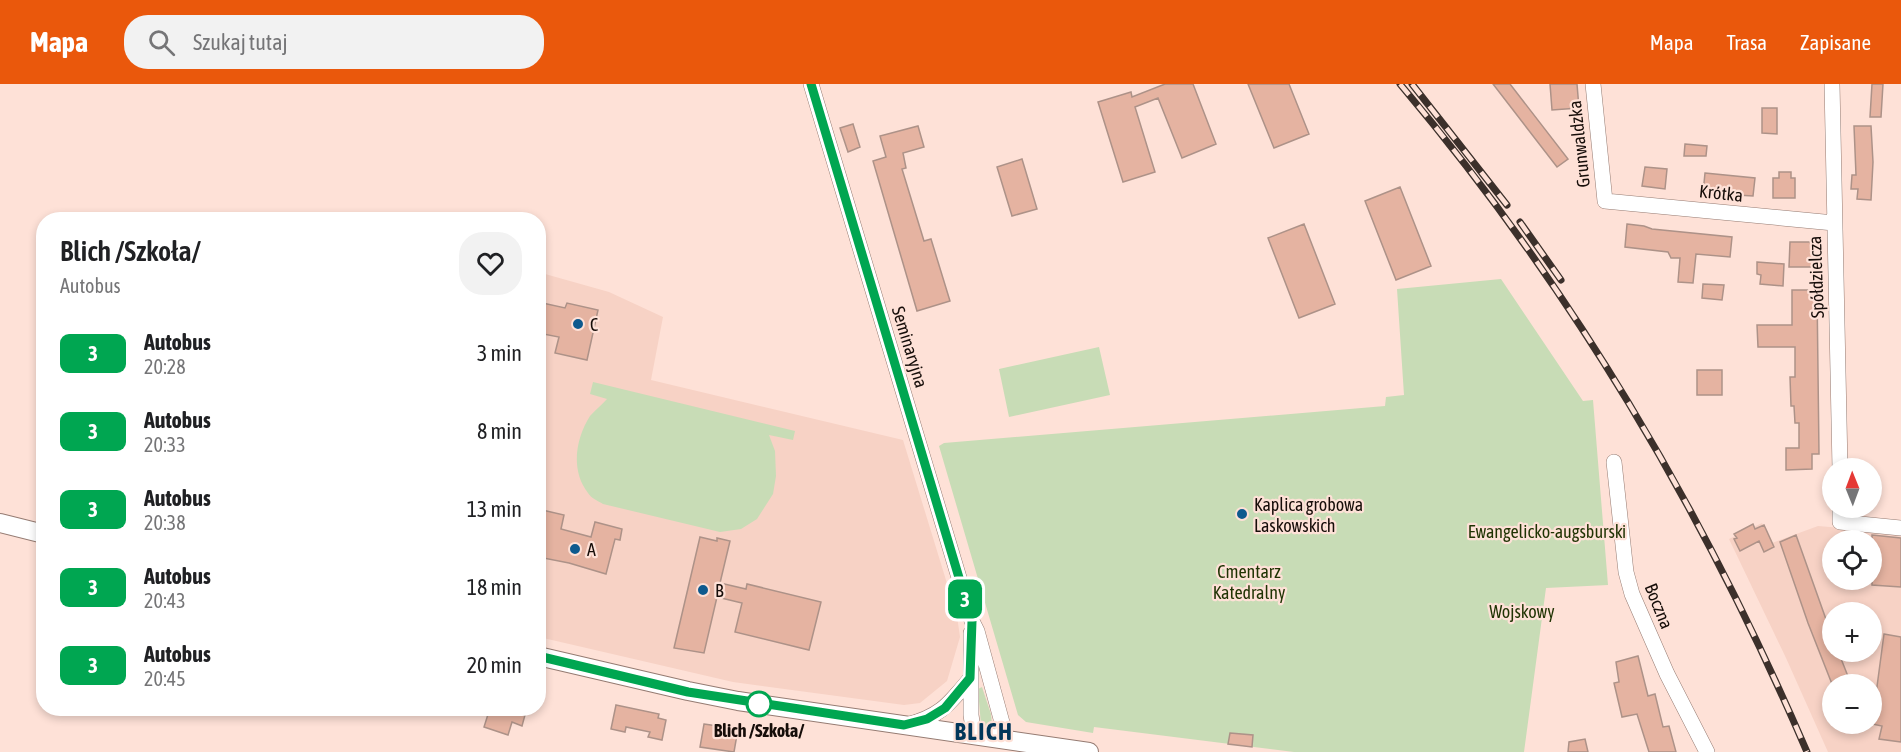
<!DOCTYPE html>
<html lang="pl">
<head>
<meta charset="utf-8">
<style>
  :root { --surface:#fff; --page:#f2f2f2; --text:#202124; --muted:#757577; --accent:#ea580c }
  body { margin:0; font-family:"Asap Condensed",sans-serif; background:var(--page); color:var(--text); height:100vh; display:flex; flex-direction:column; font-size:22px; white-space:nowrap }
  * { box-sizing:border-box; margin:0 }
  p { font-size:20px; color:var(--muted) }
  .icon { flex:none; width:33px; height:33px; fill:none; stroke:currentColor; stroke-width:2; stroke-linecap:round; stroke-linejoin:round }
  .map { position:relative; flex:1; overflow:hidden }
  .side { position:absolute; left:36px; top:128px; width:510px; height:504px; display:flex; flex-direction:column; background:var(--surface); border-radius:24px; box-shadow:0 3px 9px #0003 }
  .side>* { flex:none }
  .badge { padding:0 12px; border-radius:9px; font-size:21px; line-height:39px }
  .needle { width:39px; rotate:359deg }
  .fabs { position:absolute; left:1822px; top:374px; display:grid; gap:12px }
  .fabs a { display:grid; place-items:center; width:60px; height:60px; border-radius:50%; background:var(--surface); box-shadow:0 3px 9px #0003; font-size:30px }
  .map>.badge { position:absolute; translate:-50% -50%; box-shadow:0 0 0 3px #fff }
  .round { display:grid; place-items:center; flex:none; width:63px; height:63px; border-radius:24px; background:var(--page) }
  .headline { display:flex; align-items:center; justify-content:space-between; height:102px; padding:0 24px }
  h1 { font-size:28px; font-weight:600; line-height:45px }
  ul { padding:0; list-style:none }
  li { display:flex; align-items:center; gap:18px; height:78px; padding:0 24px }
  li div { flex:1 }
  li b { display:block; font-size:22px }
  li em { font-style:normal }
  li .badge { min-width:66px; font-weight:700; text-align:center }
  header { display:flex; align-items:center; gap:36px; box-sizing:border-box; height:84px; padding:0 30px; background:var(--accent); color:#fff }
  header strong { font-size:28px }
  nav { display:flex; gap:33px; margin-inline-start:auto; font-size:21px }
  .search { width:420px; height:54px; background:var(--page); display:flex; align-items:center; gap:15px; box-sizing:border-box; padding:0 21px; border-radius:24px; color:var(--muted); font-size:22px }
  .map>svg:first-child { display:block }
  .built { fill:#f7d2c5; fill-rule:evenodd }
  .green { fill:#c8dcb6 }
  .building { fill:#e5b3a1; stroke:#ad9288; stroke-width:1.5 }
  .lines { fill:none; stroke-linecap:round; stroke-linejoin:round }
  .minor-casing { stroke:#957b72; stroke-width:16 }
  .tertiary-casing { stroke:#957b72; stroke-width:20 }
  .minor { stroke:#fff; stroke-width:15 }
  .tertiary { stroke:#fff; stroke-width:18 }
  .rail-casing { stroke:#3c302b; stroke-width:7 }
  .rail { stroke:#fee1d7; stroke-width:4.5; stroke-dasharray:14; stroke-linecap:butt }
  .line-casing { stroke:#fff; stroke-width:14 }
  .line { stroke:#00a651; stroke-width:9 }
  .poi-dot { fill:#0e5a8e; stroke:#fee1d7; stroke-width:2 }
  .stop-dot { fill:#fff; stroke:#00a651; stroke-width:3 }
  .labels { text-anchor:middle; dominant-baseline:central; stroke-width:4.5; stroke-linejoin:round; paint-order:stroke }
  .street-label { font-size:18px; fill:#160d09; stroke:#fee1d7 }
  .poi-label { font-size:18px; fill:#160d09; stroke:#fee1d7; text-anchor:start }
  .park-label { font-size:18px; fill:#1f3303; stroke:#fee1d7 }
  .stop-label { font-size:18px; font-weight:bold; fill:#160d09; stroke:#fee1d7 }
  .district-label { font-size:24px; font-weight:bold; letter-spacing:1.5px; fill:#02375a; stroke:#fee1d7 }
</style>
</head>
<body>
<header>
<strong>Mapa</strong>
<div class="search"><svg class="icon" aria-label="search" viewBox="0 0 24 24"><circle cx="10" cy="10" r="6"/><path d="M15 15l6 6"/></svg>Szukaj tutaj</div>
<nav><a>Mapa</a><a>Trasa</a><a>Zapisane</a></nav>
</header>
<div class="map">
<svg width="1901" height="668" viewBox="0 0 1901 668">
  <rect width="100%" height="100%" fill="#fee1d7"/>
  <path class="built" d="M538 188 609 208 663 233 651 296 903 356 957 532 960 553 947 597 920 619 904 621 733 598 539 553Z
    M1762 439 1772 459 1818 442 1901 449V668H1828L1786 574 1729 455ZM1833 456H1872V495H1833ZM1833 528H1872V567H1833ZM1833 600H1872V639H1833Z"/>
  <path class="green" d="M1501 195 1583 317 1593 316 1608 501 1546 504 1524 668H1294L1094 643 1093 649 1026 638 1018 631 939 362 944 359 1385 322 1386 313 1404 311 1397 205Z
    M1099 263 1110 311 1009 333 999 285Z
    M593 298 795 347 793 356 769 351 775 367 776 392 773 410 757 435 741 445 720 448 603 420C598 417 591 414 588 409 570 386 576 354 590 332 595 326 602 321 607 315L590 310Z
    M982 603 991 630 992 640 990 644 986 645 981 641 978 605Z"/>
  <path class="building" d="M1165 0H1193L1216 60 1182 74 1158 14 1135 23 1155 88 1123 98 1098 18 1131 8 1132 13Z
    M1248 0H1289L1309 50 1274 64Z
    M1493 0H1510L1568 75 1557 83Z
    M1550 0H1577L1579 24 1552 26Z
    M1872 0H1883L1881 33H1870Z
    M1762 24H1777V50L1762 49Z
    M853 40 860 63 848 68 840 44Z
    M918 42 924 63 903 69 906 84 902 85 924 157 931 155 950 217 917 227 873 77 886 73 880 52Z
    M1854 42H1871L1873 78 1871 116 1857 115 1858 105H1851L1852 91H1856Z
    M1685 60 1707 62 1706 72H1684Z
    M1022 75 1037 125 1012 132 997 83Z
    M1645 83 1667 85 1665 105 1642 102Z
    M1779 88H1791V94H1795V114H1773V94H1779Z
    M1705 89 1755 94 1753 112 1703 109Z
    M1400 103 1431 182 1396 196 1365 117Z
    M1304 140 1335 220 1299 234 1268 154Z
    M1627 140 1644 142 1652 145 1732 153 1730 173 1696 170 1693 199 1678 198 1680 174H1671L1668 168 1625 163Z
    M1790 158H1813L1814 183H1789Z
    M1757 178 1784 180 1783 202 1760 200 1761 191 1757 190Z
    M1703 200 1724 201 1722 216 1702 214Z
    M1792 206H1817L1819 370H1812V385L1786 386V364H1799V339H1795L1794 322H1791L1790 293H1795V263H1758L1757 241H1792Z
    M538 218 565 224 567 219 598 226 587 276 555 269 559 253 538 249Z
    M1697 286H1722V311H1697Z
    M538 425 564 431 561 445 591 453 595 438 622 445 620 456 615 455 606 490 569 479 538 473Z
    M1753 440 1755 445 1764 441 1774 463 1764 468 1759 457 1740 467 1734 455 1737 454 1734 450Z
    M1796 451 1833 555V567H1838L1851 600H1832L1808 539 1780 458Z
    M1872 451 1901 454V503L1872 501Z
    M700 453 717 457V454L730 457 720 499 746 505 747 500 821 518 809 566 735 548 742 519 717 513 704 569 674 564Z
    M1884 550 1901 553V658L1879 655 1882 642 1872 640Z
    M1638 572 1648 612 1655 610 1663 643 1669 642 1676 668H1649L1637 630 1622 633 1614 599 1619 598 1616 578Z
    M616 621 659 630 658 634 666 636 662 656 648 653 650 648 626 643 625 648 611 645Z
    M490 624H517L516 627 525 631 522 642 512 638 508 651 484 643Z
    M704 640 738 645 734 668 700 663Z
    M1230 649 1253 651 1252 663 1228 660Z
    M1585 655 1588 668H1568L1569 658Z"/>
  <g class="lines">
    <g class="minor-casing">
      <path id="minor" d="M811 0 972 537 977 547 1003 642 1002 655
        M1593 0 1605 117 1834 139
        M1832 0 1840 384
        M1614 378 1626 488 1632 510 1667 590 1707 668
        M1840 423V438L1901 444
        M971 549V631L974 651
        M907 641C941 632 949 620 971 594"/>
    </g>
    <g class="tertiary-casing">
      <path id="tertiary" d="M0 439 44 450
        M538 572 688 607 738 617 1089 668"/>
    </g>
    <use href="#minor" class="minor"/>
    <use href="#tertiary" class="tertiary"/>
    <g class="rail-casing">
      <path id="rail" d="M1400 0C1572 204 1702 424 1807 668
        M1412 0 1507 121
        M1520 138 1561 196"/>
    </g>
    <use href="#rail" class="rail"/>
  </g>
  <g class="lines">
    <g class="line-casing">
      <path id="line" d="M538 572 688 608 904 641 927 635 945 624 970 594 972 537 811 0"/>
    </g>
    <use href="#line" class="line"/>
  </g>
  <g class="poi-dot">
    <circle cx="578" cy="240" r="6"/>
    <circle cx="1242" cy="430" r="6"/>
    <circle cx="575" cy="465" r="6"/>
    <circle cx="703" cy="506" r="6"/>
  </g>
  <circle class="stop-dot" cx="759" cy="620" r="12"/>
  <g class="labels">
    <g class="street-label">
      <text transform="translate(1579 60) rotate(-96)">Grunwaldzka</text>
      <text transform="translate(1721 109) rotate(6)">Krótka</text>
      <text transform="translate(1816 193) rotate(-92)">Spółdzielcza</text>
      <text transform="translate(910 263) rotate(73)">Seminaryjna</text>
      <text transform="translate(1659 522) rotate(68)">Boczna</text>
    </g>
    <g class="poi-label">
      <text x="590" y="240">C</text>
      <text x="1254" y="420">Kaplica grobowa<tspan x="1254" dy="21">Laskowskich</tspan></text>
      <text x="587" y="465">A</text>
      <text x="715" y="506">B</text>
    </g>
    <g class="park-label">
      <text x="1547" y="447">Ewangelicko-augsburski</text>
      <text x="1249" y="487">Cmentarz<tspan x="1249" dy="21">Katedralny</tspan></text>
      <text x="1522" y="527">Wojskowy</text>
    </g>
    <g class="stop-label">
      <text x="759" y="646">Blich /Szkoła/</text>
    </g>
    <g class="district-label">
      <text x="984" y="647">BLICH</text>
    </g>
  </g>
</svg>
<div class="fabs">
<a><svg class="needle" viewBox="-14 -14 28 28"><path d="M0-13l5 13h-10z" fill="#e53935"/><path d="M0 13l5-13h-10z" fill="#757577"/></svg></a>
<a><svg class="icon" aria-label="locate" viewBox="0 0 24 24"><circle cx="12" cy="12" r="6"/><path d="M12 2v4M12 18v4M2 12h4M18 12h4"/></svg></a>
<a>+</a>
<a>−</a>
</div>
<b class="badge" style="left:965px;top:515px;background:#00a651;color:#fff">3</b>
<section class="side">
<div class="headline"><div><h1>Blich /Szkoła/</h1><p>Autobus</p></div><a class="round"><svg class="icon" aria-label="heart" viewBox="0 0 24 24"><path d="M12 20l-8-8c-3-5 5-10 8-4 3-6 11-1 8 4z"/></svg></a></div>
<ul>
<li><span class="badge" style="background:#00a651;color:#fff">3</span><div><b>Autobus</b><p>20:28</p></div><em>3 min</em></li>
<li><span class="badge" style="background:#00a651;color:#fff">3</span><div><b>Autobus</b><p>20:33</p></div><em>8 min</em></li>
<li><span class="badge" style="background:#00a651;color:#fff">3</span><div><b>Autobus</b><p>20:38</p></div><em>13 min</em></li>
<li><span class="badge" style="background:#00a651;color:#fff">3</span><div><b>Autobus</b><p>20:43</p></div><em>18 min</em></li>
<li><span class="badge" style="background:#00a651;color:#fff">3</span><div><b>Autobus</b><p>20:45</p></div><em>20 min</em></li>
</ul>
</section>
</div>
</body>
</html>
